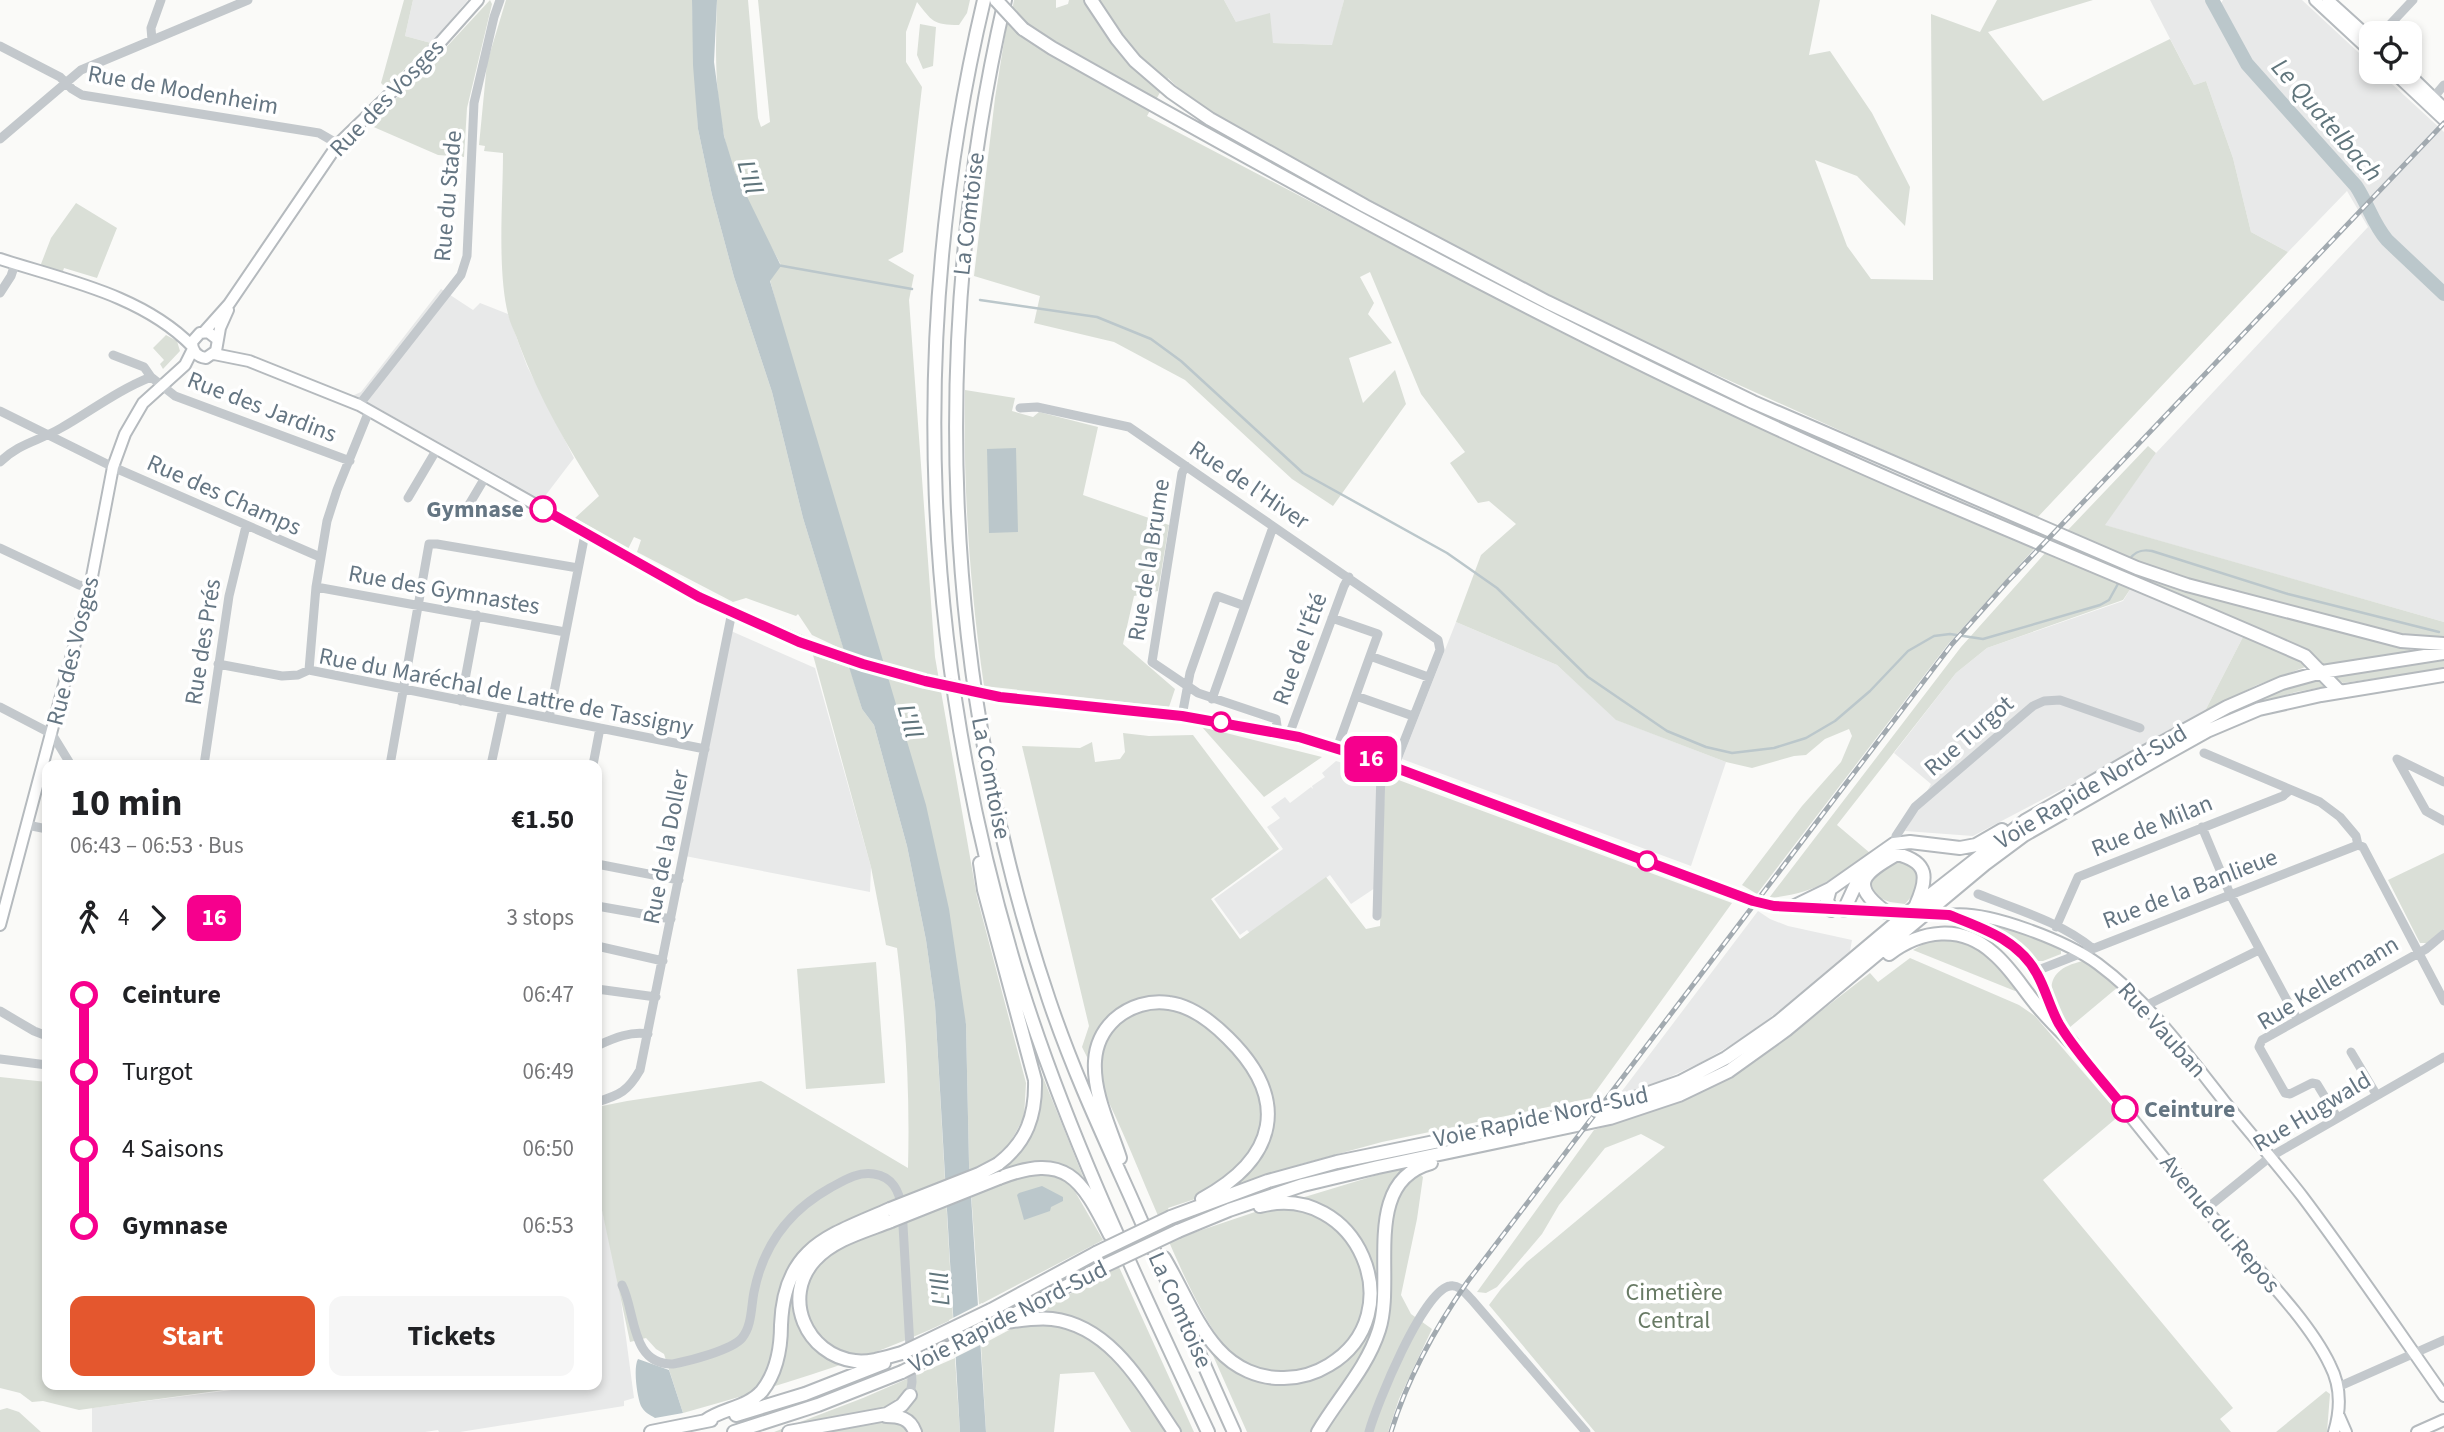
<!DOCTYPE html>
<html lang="en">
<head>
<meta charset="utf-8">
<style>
  :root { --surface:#fff; --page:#f6f6f6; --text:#202124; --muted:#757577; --accent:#e4572e }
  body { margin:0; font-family:"Source Sans 3",sans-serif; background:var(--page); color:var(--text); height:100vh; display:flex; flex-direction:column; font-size:26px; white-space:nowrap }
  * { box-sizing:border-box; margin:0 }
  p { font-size:23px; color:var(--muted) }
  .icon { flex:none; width:38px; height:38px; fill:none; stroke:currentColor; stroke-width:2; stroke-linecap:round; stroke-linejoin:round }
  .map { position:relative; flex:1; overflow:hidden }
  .panel { position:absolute; left:42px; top:760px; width:560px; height:630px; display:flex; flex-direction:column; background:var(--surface); border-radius:14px; box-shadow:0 4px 10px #0003 }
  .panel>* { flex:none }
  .badge { padding:0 14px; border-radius:10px; font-size:24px; line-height:46px }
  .tools { position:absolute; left:2359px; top:21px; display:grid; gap:14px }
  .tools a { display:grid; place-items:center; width:63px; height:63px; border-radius:14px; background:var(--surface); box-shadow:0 4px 10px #0003; font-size:35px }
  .map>.badge { position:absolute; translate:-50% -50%; box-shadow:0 0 0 4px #fff }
  .legs { display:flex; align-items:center; gap:10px; height:77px; padding:0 28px; font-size:23px }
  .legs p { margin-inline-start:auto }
  .headline { display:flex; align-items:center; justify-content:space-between; height:119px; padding:0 28px }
  h1 { font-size:38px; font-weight:700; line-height:52px }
  .action { display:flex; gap:14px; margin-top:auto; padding:14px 28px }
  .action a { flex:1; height:80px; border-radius:14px; background:var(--accent); color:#fff; font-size:28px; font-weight:700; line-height:80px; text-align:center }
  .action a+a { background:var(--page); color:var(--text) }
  ul { padding:0 28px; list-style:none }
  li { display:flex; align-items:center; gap:24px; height:77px; font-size:26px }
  li i { display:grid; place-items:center; width:10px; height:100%; margin:0 9px; background:currentColor }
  li i::after { content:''; width:18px; height:18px; margin:-9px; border:5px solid; border-radius:50%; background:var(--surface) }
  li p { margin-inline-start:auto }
  li:first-child i { background:linear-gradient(#0000 50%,currentColor 0) }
  li:last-child i { background:linear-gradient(currentColor 50%,#0000 0) }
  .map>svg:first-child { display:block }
  .built { fill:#e8e9e9 }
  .green { fill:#dadfd7 }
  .water { fill:#bbc7cb }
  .pier { fill:#fafaf8 }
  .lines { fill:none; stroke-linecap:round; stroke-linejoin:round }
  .stream { stroke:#bbc7cb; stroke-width:2.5 }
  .river { stroke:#bbc7cb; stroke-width:14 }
  .major-casing { stroke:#b5babe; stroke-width:14 }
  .highway-casing { stroke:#b4b9bd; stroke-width:16 }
  .minor { stroke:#c3c8cc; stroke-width:9 }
  .major { stroke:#fff; stroke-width:10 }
  .highway { stroke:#fff; stroke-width:12 }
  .rail-casing { stroke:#a2aab0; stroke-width:5 }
  .rail { stroke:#fff; stroke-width:2.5; stroke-dasharray:8; stroke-linecap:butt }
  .major-bridge-casing { stroke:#b5babe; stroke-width:14; stroke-linecap:butt }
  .highway-bridge-casing { stroke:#b4b9bd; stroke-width:16; stroke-linecap:butt }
  .major-bridge { stroke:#fff; stroke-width:10 }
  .highway-bridge { stroke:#fff; stroke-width:12 }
  .line-1-casing { stroke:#fff; stroke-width:16 }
  .line-1 { stroke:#f6008d; stroke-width:10 }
  .stop-1-dot { fill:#fff; stroke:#f6008d; stroke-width:3.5 }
  .labels { text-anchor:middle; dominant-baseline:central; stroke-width:7; stroke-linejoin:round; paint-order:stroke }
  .street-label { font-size:24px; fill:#657683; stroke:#fff }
  .stop-label { font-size:24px; font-weight:bold; fill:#657683; stroke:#fff; text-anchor:end }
  .park-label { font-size:24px; fill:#687a64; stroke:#fff }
  .water-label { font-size:26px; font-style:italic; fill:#60757c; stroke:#fff }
</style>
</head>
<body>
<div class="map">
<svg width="2444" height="1432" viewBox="0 0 2444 1432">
  <rect width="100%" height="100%" fill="#fafaf8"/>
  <path class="built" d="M413 0H468L431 43 405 36Z
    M1224 0H1344L1333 45 1273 43 1236 22Z
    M2150 0H2215L2220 5 2223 0H2302L2371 64V72H2379L2444 132V622L2104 525 2156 453 2368 227 2347 191 2288 252 2251 232 2233 158 2206 81 2194 85Z
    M441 289 473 310 480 303 508 314 527 366 574 458 542 500 378 408 352 396 361 392Z
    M2131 588 2244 635 2205 711 2179 728 1973 836 1905 831 1931 784 1894 753 1956 673 1987 648 2123 601Z
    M1456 622 1557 665 1617 720 1726 762 1691 866 1402 759Z
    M731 631 815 668 871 867 870 892 685 856Z
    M1336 761 1377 773 1375 888 1351 904 1330 875 1250 933 1247 930 1240 935 1214 899 1283 849 1267 827 1280 818 1271 807 1285 797 1290 803 1311 787 1313 789 1312 786 1325 777 1322 773Z
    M1758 911 1770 919 1788 926 1852 940 1850 951 1780 1010 1743 1038 1702 1062 1661 1081 1619 1095Z
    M597 1187 619 1285 634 1398 624 1401V1406L460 1432H439L438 1430 425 1432H92V1408L247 1388 260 1384H597Z"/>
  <path class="green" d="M404 0H413L405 36 431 43 386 88 381 83Z
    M490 0 492 4 467 108 464 157 438 155 369 125 427 68Z
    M506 0H692L698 129 712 195 734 277 772 392 803 518 844 650 812 635 798 614 796 616 746 598 733 602 637 552 641 540 634 537 628 549 575 518 599 496C568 448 539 398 519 344 516 334 510 324 508 314 497 269 503 200 503 153L484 151 485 146 479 145 487 63Z
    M717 0H748L758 118 761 127 770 122 758 0H970L967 13 959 25C933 25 932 21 917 2L906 32V62L922 87 903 252 888 260 914 275 909 300 935 657 977 897 1026 1083 1024 1117 1009 1145 1028 1139C1041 1111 1041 1089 1036 1060L1084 1179 1073 1188 1103 1240 979 1305 969 1164 966 1024 770 280 781 265C765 235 747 204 735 172 714 118 715 57 717 0Z
    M1014 0H1056V8L1068 4 1069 0H1224L1236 22 1270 13 1273 43 1332 45 1344 0H1820L1809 55 1830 51 1872 113 1910 187 1905 226 1857 176 1815 160 1847 246 1871 279 1933 280 1931 14 1980 32 1997 0H2093L1988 32 2043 101 2170 39 2194 85 2206 81 2233 158 2251 232 2288 252 2036 519 1686 361 1529 287 1234 126 1190 99 1168 78 1147 116 1558 331 1684 391 2035 548 1949 643 1757 894 1742 885 1802 806 1841 762 1852 736 1849 729 1825 739 1806 755 1794 756 1752 768 1726 762 1616 720 1557 665 1456 622 1481 555 1516 524 1489 501 1478 503 1450 463 1465 452 1421 394 1370 272 1360 277 1374 303 1368 314 1392 343 1349 358 1363 403 1395 370 1406 404 1333 506 1292 479 1185 380 1114 342 1034 323 1040 296 974 276 995 98 1007 23 1023 35 1012 11Z
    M920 24 936 27 933 66 923 69 917 55Z
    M76 203 117 228 97 278 64 268 62 274 43 269 41 264 51 238Z
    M166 335 177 341 180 351 163 369 160 364 164 360 153 348Z
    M965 390 1015 398 1012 411 1033 417 1039 412 1098 427 1083 495 1169 525 1158 591 1134 596 1123 644 1175 689 1169 707 984 686C970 588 963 490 965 390Z
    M2148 446 2156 453 2105 525 2444 622V641L2416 640 2193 581 2141 563 2067 531Z
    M2046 552 2131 588 2123 600 1987 648 1956 673 1837 825 1870 853C1831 880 1817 893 1769 898L1961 647Z
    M2136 574 2410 649 2411 651 2324 666 2305 651 2134 578Z
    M2244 635 2306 662 2308 666 2257 685 2205 711Z
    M813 655 850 668 862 709 874 725 907 846 926 940 935 1005 953 1319C867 1360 775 1387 683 1413L664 1354 656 1349 646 1338 630 1342 597 1187V1107L627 1101 761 1081 908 1168C910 1094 906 1021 897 948L886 945 871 867Z
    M2438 659 2444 661V669L2343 683 2334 677V674Z
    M2319 677 2325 683 2323 687 2296 692 2247 707H2240L2283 687Z
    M1202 727 1322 757 1264 797Z
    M1123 733 1149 736 1193 735 1279 849 1211 899 1240 939 1326 877 1366 929 1380 926 1385 775 1732 903 1591 1098 1382 1142 1301 1164 1168 1208 1181 1237 1255 1212 1410 1165 1423 1177 1417 1219 1401 1295 1411 1314 1432 1329 1399 1399 1388 1432H1247L1211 1351 1223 1345C1190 1297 1170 1243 1147 1190 1127 1141 1106 1094 1082 1047L1089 1026 1022 746 1080 748 1092 742 1095 762 1120 759 1125 752Z
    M2444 853V929L2427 943H2420L2388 880Z
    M1899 858 1917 868 1918 889 1905 904 1890 902 1874 896 1869 886 1872 875Z
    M1982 920 2011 927 2058 948 2061 951V954L2043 961H2035L2012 940Z
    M1959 940 1985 951 2018 989 2015 991 1913 950 1929 941Z
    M1910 958 2019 1005 2035 1016 2120 1115 2043 1180 2233 1408 2220 1419 2231 1432H1595L1489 1305 1501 1289 1527 1262 1665 1147 1641 1134 1605 1148 1559 1205 1542 1234 1497 1287 1486 1293 1477 1292 1594 1130 1665 1107 1731 1076 1790 1035 1870 973 1878 982Z
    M2083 961 2118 987 2069 1028C2049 999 2038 971 2083 961Z
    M876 962 885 1083 806 1089 797 969Z
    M0 1077 47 1082V1384L259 1385 79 1410 43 1401 32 1402 20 1393 0 1388Z
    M1119 1267 1194 1432H1131L1094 1372 1060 1374 1054 1432H986L981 1345 1011 1329 1037 1325 1033 1314Z
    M955 1358 960 1432H774L863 1398Z
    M2326 1391 2330 1394 2327 1432H2276Z
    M7 1408 19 1412 41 1432H0V1410Z"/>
  <path class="water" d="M692 0H717L714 62 724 136 735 172 781 266 770 281 926 805 949 909 966 1024 969 1164 986 1432H960L935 1005 926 940 907 846 874 725 862 709 803 518 772 392 734 277 712 195 698 129 693 65Z
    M1016 448 1018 532 989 533 987 449Z
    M1042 1186 1063 1197V1201L1051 1207 1050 1211 1024 1220 1017 1195 1019 1193Z
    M638 1359 669 1370 683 1413 655 1418C650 1415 644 1412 641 1406 637 1396 633 1368 638 1359Z"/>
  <path class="pier" d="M982 1303 984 1343 952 1359 949 1320Z"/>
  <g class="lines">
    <path class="stream" d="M777 265 912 289
      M980 300 1097 317 1151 339 1181 361 1303 473 1447 553 1497 588 1588 677 1667 731 1706 747 1732 753 1774 748 1806 738 1835 721 1870 691 1908 651 1934 636 1950 634 1983 639 2100 605 2109 600 2119 582
      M2129 560C2135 551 2142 549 2152 551L2288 594 2439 632"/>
    <path class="river" d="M2212 0 2247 64 2356 186C2368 204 2373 224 2387 240L2444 294"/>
    <g class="major-casing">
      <path id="major" d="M2315 0 2371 52
        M2328 0 2371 39
        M2393 72 2444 120
        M2407 72 2444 108
        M0 259C65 280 142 295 192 346
        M204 332 229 304 338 144 421 64 478 0
        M217 339 208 332 200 333 192 342C192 351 197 357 206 358L216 351 220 328 228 310
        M214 354 249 361 359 405 699 597 810 646
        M1001 697 1182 716 1299 737 1383 763 1753 901 1774 906 1889 912
        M1949 915C1987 909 2068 942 2098 964 2148 1001 2186 1053 2224 1101 2250 1133 2277 1164 2302 1196 2351 1261 2397 1329 2444 1396
        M1955 917C1985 927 2018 942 2035 970 2043 982 2047 998 2052 1011 2057 1022 2065 1033 2072 1043 2123 1107 2174 1172 2227 1234 2260 1272 2309 1321 2330 1365 2341 1386 2341 1409 2334 1432
        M0 925 90 587 113 467 125 434 143 403 185 365 193 349
        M2339 1416 2346 1432
        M2417 1432 2444 1420"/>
    </g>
    <g class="highway-casing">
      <path id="highway" d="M984 0C906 329 921 663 1021 986 1069 1139 1140 1286 1208 1432
        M1005 0C929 331 940 678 1049 1000 1073 1071 1102 1133 1132 1200 1166 1277 1199 1355 1234 1432
        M1091 0 1117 39 1135 61 1171 92 1210 119 1365 206 1547 302 1753 402 2137 568 2187 585 2401 641 2444 644
        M1023 29 1052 48C1286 180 1521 310 1765 423 1943 506 2126 577 2305 656L2340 692
        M980 863 984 890 1035 1080C1036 1115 1027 1142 998 1164
        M1830 889 1827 900 1831 910
        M1793 907 1830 889 1894 844 1910 842 1960 848 1976 845 2002 830
        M1844 910 1857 882 1867 873
        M1886 912C1848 884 1864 873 1897 854 1929 862 1928 878 1916 905
        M1889 954C1921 930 1961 924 1993 953 2010 967 2021 986 2035 1003 2046 1017 2060 1030 2072 1043
        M1120 1158C1110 1127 1093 1094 1095 1061 1096 1044 1103 1030 1115 1019 1130 1006 1150 1000 1169 1003 1192 1006 1212 1022 1228 1038 1291 1100 1277 1158 1202 1199
        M999 1178C1066 1152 1081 1178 1110 1235
        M1171 1217 1268 1181 1337 1162 1615 1105 1680 1082 1726 1058 1778 1022 1915 907 2025 821 2134 758 2227 707 2282 683 2322 672 2444 653
        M891 1221C866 1231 834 1239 815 1260 781 1297 806 1355 855 1361 870 1363 887 1357 902 1353
        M1178 1231 1229 1210 1303 1185 1378 1167 1610 1118 1679 1095 1729 1071 1786 1030 1985 864 2024 835 2164 755 2207 731 2259 709 2321 695 2444 675
        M1164 1258C1181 1286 1196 1325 1218 1349 1235 1368 1259 1379 1284 1378 1300 1378 1316 1373 1329 1365 1414 1314 1357 1181 1260 1206
        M991 1310 1096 1253
        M1004 1320 1102 1267
        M998 1323C1016 1321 1034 1317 1052 1319 1112 1326 1144 1388 1174 1432
        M736 1415 805 1394 884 1363
        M886 1416C899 1416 910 1418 915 1432
        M705 1421C723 1408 747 1408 762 1391 777 1372 781 1348 781 1325 784 1246 829 1236 890 1209
        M651 1432 711 1420
        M734 1432 818 1405 902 1372
        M789 1432 887 1414 902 1405 910 1395
        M1318 1432C1338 1398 1367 1368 1379 1330 1396 1278 1360 1182 1431 1163"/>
    </g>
    <path class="minor" d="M2382 33 2413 0
      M152 40 151 28 161 0
      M0 46 60 77 72 89 82 95 319 133 338 144
      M2433 98 2444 85
      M0 139 81 70 248 0
      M0 293 11 276 15 264
      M113 355 144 367 151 377
      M359 405 461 275 467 256 474 103 494 17 500 0
      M1020 408 1037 407 1129 427 1438 640 1440 650 1394 767
      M0 411 113 467 320 557
      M0 462C19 443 39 441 61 428 91 411 118 390 151 377L175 396 350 461
      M1186 466 1182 473 1152 662 1198 693 1276 719 1278 733
      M408 498 437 449
      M467 508 486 476
      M0 548 79 585 90 587
      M316 587 565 632
      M1332 618 1378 634 1370 656 1428 677
      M218 664 282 676 298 675 309 670 705 749
      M309 670 316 587 327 521 337 490 369 411
      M1356 696 1413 716
      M1212 699 1273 527
      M461 701 477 615
      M0 707 52 734 71 765
      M1182 716 1190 673 1217 596 1245 606
      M549 718 585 534
      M1289 735 1344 586 1349 577
      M1337 748 1370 656
      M2204 753 2320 802 2340 817 2356 836 2358 845 2363 847 2444 1001
      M204 765 229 596 246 526
      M390 765 429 544H437L578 568
      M491 765 503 709
      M593 765 600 728
      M2444 782 2397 759 2426 811 2444 821
      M27 825 47 829
      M2202 827 2230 894 2297 1019
      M1895 849 1896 836 1915 807 2033 706 2044 701 2060 700 2140 728
      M597 864 679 880
      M1978 894C2015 909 2061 922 2092 948
      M597 906 671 919
      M1377 916 1381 771 1383 763
      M2056 927 2078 877 2283 796 2290 790
      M597 946 663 961
      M2036 971 2358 845
      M597 989 656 997
      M2145 1006 2259 950
      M0 1011 34 1031 47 1036
      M597 1042 599 1045C614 1038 631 1031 648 1034
      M2351 1052 2376 1094
      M0 1059 47 1065
      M597 1102C620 1095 628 1091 640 1070L732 612
      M2337 1117 2317 1084 2312 1083 2290 1094 2285 1093 2259 1047 2262 1040 2426 949 2444 934
      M2206 1209 2270 1157 2444 1057
      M622 1285C636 1312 630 1365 673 1364 689 1361 732 1350 742 1338 752 1326 751 1307 754 1292 763 1246 789 1211 830 1188 843 1181 858 1171 874 1174 893 1177 899 1191 902 1208L912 1382 910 1395
      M2338 1387 2444 1340
      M1369 1432C1376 1406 1423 1290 1450 1286 1459 1284 1466 1294 1472 1300L1586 1432"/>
    <use href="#major" class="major"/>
    <use href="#highway" class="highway"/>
    <g class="rail-casing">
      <path id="rail" d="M1391 1432C1408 1377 1435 1328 1468 1281L1952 644 2008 581 2444 123"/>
    </g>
    <use href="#rail" class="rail"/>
    <g class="major-bridge-casing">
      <path id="major-bridge" d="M810 646 893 673 1001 697
        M1889 912 1949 915"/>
    </g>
    <g class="highway-bridge-casing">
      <path id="highway-bridge" d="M996 0 1023 29
        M890 1209 979 1174 998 1164
        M891 1221 999 1178
        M1096 1253 1171 1217
        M1102 1267 1178 1231
        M902 1353 991 1310
        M902 1372 994 1325"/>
    </g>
    <use href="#major-bridge" class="major-bridge"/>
    <use href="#highway-bridge" class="highway-bridge"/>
  </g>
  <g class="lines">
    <g class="line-1-casing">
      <path id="line-1" d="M543 509 699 597 799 642 863 664 925 681 1000 697 1182 716 1299 737 1383 763 1753 901 1774 906 1949 915C1982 928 2019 940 2037 974 2046 990 2050 1008 2059 1024 2077 1054 2103 1081 2125 1109"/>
    </g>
    <use href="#line-1" class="line-1"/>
  </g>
  <g class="stop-1-dot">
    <circle cx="543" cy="509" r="12"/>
    <circle cx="1221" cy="722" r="9"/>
    <circle cx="1647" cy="861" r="9"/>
    <circle cx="2125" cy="1109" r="12"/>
  </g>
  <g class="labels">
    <g class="street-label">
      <text transform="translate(183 90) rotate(10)">Rue de Modenheim</text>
      <text transform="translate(387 98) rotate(-46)">Rue des Vosges</text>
      <text transform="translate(448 196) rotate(-85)">Rue du Stade</text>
      <text transform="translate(969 214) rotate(-83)">La Comtoise</text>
      <text transform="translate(262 407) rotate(21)">Rue des Jardins</text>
      <text transform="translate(1249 485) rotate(34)">Rue de l'Hiver</text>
      <text transform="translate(224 495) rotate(24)">Rue des Champs</text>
      <text transform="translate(1149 560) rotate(-81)">Rue de la Brume</text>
      <text transform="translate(444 590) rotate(10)">Rue des Gymnastes</text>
      <text transform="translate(203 642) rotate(-81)">Rue des Prés</text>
      <text transform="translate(1300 649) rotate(-70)">Rue de l'Été</text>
      <text transform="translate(73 651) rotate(-76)">Rue des Vosges</text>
      <text transform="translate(506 692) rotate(11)">Rue du Maréchal de Lattre de Tassigny</text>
      <text transform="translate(1969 736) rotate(-41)">Rue Turgot</text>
      <text transform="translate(991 778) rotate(79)">La Comtoise</text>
      <text transform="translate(2091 787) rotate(-31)">Voie Rapide Nord-Sud</text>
      <text transform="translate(2152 826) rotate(-22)">Rue de Milan</text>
      <text transform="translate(666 847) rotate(-79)">Rue de la Doller</text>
      <text transform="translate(2190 889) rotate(-21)">Rue de la Banlieue</text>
      <text transform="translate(2328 983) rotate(-31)">Rue Kellermann</text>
      <text transform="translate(2162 1030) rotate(48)">Rue Vauban</text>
      <text transform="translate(2312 1112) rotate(-31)">Rue Hugwald</text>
      <text transform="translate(1541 1117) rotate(-12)">Voie Rapide Nord-Sud</text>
      <text transform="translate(2220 1224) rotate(50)">Avenue du Repos</text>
      <text transform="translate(1180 1310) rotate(66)">La Comtoise</text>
      <text transform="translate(1008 1317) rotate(-27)">Voie Rapide Nord-Sud</text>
    </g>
    <g class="stop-label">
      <text x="524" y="509">Gymnase</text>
      <text x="2144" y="1109" text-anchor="start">Ceinture</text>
    </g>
    <g class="park-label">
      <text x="1674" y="1292">Cimetière<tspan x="1674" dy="28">Central</tspan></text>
    </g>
    <g class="water-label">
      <text transform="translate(2327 120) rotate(49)">Le Quatelbach</text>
      <text transform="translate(750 177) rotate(74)">L'Ill</text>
      <text transform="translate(910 721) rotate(74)">L'Ill</text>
      <text transform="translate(940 1289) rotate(-93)">L'Ill</text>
    </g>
  </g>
</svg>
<div class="tools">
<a><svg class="icon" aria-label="locate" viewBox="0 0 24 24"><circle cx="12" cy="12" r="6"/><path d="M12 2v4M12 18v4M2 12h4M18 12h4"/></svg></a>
</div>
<b class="badge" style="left:1371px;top:759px;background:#f6008d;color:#fff">16</b>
<section class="panel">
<div class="headline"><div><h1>10 min</h1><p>06:43 – 06:53 · Bus</p></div><b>€1.50</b></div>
<div class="legs"><svg class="icon" aria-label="walk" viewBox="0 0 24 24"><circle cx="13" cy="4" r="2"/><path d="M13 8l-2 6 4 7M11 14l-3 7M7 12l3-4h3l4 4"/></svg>4<svg class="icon" aria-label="forward" viewBox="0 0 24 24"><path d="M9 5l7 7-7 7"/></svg><b class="badge" style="background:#f6008d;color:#fff">16</b><p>3 stops</p></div>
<ul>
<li><i style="color:#f6008d"></i><b>Ceinture</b><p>06:47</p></li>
<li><i style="color:#f6008d"></i><span>Turgot</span><p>06:49</p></li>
<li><i style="color:#f6008d"></i><span>4 Saisons</span><p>06:50</p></li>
<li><i style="color:#f6008d"></i><b>Gymnase</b><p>06:53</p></li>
</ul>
<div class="action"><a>Start</a><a>Tickets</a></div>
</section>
</div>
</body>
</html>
